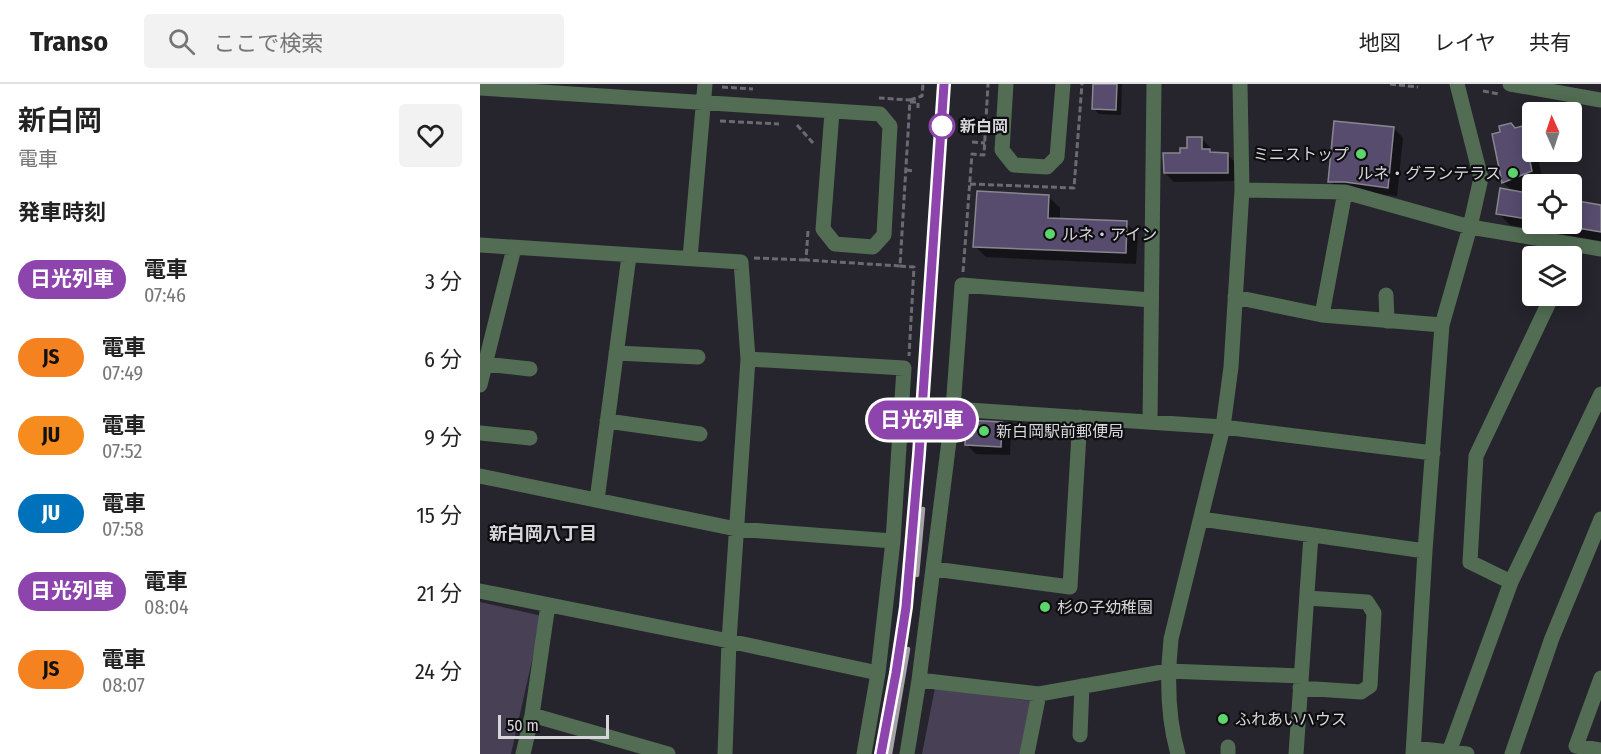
<!DOCTYPE html>
<html lang="ja">
<head>
<meta charset="utf-8">
<style>
  :root { --surface:#fff; --page:#f2f2f2; --text:#222; --muted:#767676; --line:#e0e0e0 }
  body { margin:0; font-family:"Fira Sans Condensed","Noto Sans JP",sans-serif; background:var(--page); color:var(--text); height:100vh; display:flex; flex-direction:column; font-size:22px; white-space:nowrap }
  * { box-sizing:border-box; margin:0 }
  p { font-size:20px; color:var(--muted) }
  .icon { flex:none; width:33px; height:33px; fill:none; stroke:currentColor; stroke-width:2; stroke-linecap:round; stroke-linejoin:round }
  .map { position:relative; flex:1; overflow:hidden }
  .sheet { display:flex; flex-direction:column; background:var(--surface); width:480px }
  .sheet>* { flex:none }
  .badge { padding:0 12px; border-radius:20px; font-size:21px; line-height:39px }
  .needle { width:39px; rotate:357deg }
  .buttons { position:absolute; left:1042px; top:18px; display:grid; gap:12px }
  .buttons a { display:grid; place-items:center; width:60px; height:60px; border-radius:6px; background:var(--surface); box-shadow:0 3px 15px #0003; font-size:30px }
  .scale { position:absolute; left:18px; bottom:15px; width:111px; box-sizing:border-box; padding-left:6px; border:3px solid #d7d6db; border-top:0; font-size:16px; line-height:21px; white-space:nowrap; color:#d7d6db; -webkit-text-stroke:4px #0f0e11; paint-order:stroke }
  .map>.badge { position:absolute; translate:-50% -50%; box-shadow:0 0 0 3px #fff }
  h2 { padding:0 18px; font-size:22px; line-height:54px }
  .round { display:grid; place-items:center; flex:none; width:63px; height:63px; border-radius:6px; background:var(--page) }
  .summary { display:flex; align-items:center; justify-content:space-between; height:102px; padding:0 18px }
  h1 { font-size:28px; font-weight:700; line-height:45px }
  ul { padding:0; list-style:none }
  li { display:flex; align-items:center; gap:18px; height:78px; padding:0 18px }
  li div { flex:1 }
  li b { display:block; font-size:22px }
  li em { font-style:normal }
  li .badge { min-width:66px; font-weight:700; text-align:center }
  header { display:flex; align-items:center; gap:36px; box-sizing:border-box; height:84px; padding:0 30px; background:var(--surface); border-bottom:2px solid var(--line) }
  header strong { font-size:28px }
  nav { display:flex; gap:33px; margin-inline-start:auto; font-size:21px }
  .search { width:420px; height:54px; background:var(--page); display:flex; align-items:center; gap:15px; box-sizing:border-box; padding:0 21px; border-radius:6px; color:var(--muted); font-size:22px }
  main { display:flex; flex:1; min-height:0 }
  .map>svg:first-child { display:block }
  .green { fill:#484156 }
  .shadow { fill:#0007 }
  .building { fill:#574c6e; stroke:#88868f; stroke-width:1.5 }
  .lines { fill:none; stroke-linecap:round; stroke-linejoin:round }
  .path { stroke:#6c6a71; stroke-width:3; stroke-dasharray:6 3; stroke-linecap:butt }
  .minor { stroke:#526d53; stroke-width:15 }
  .rail { stroke:#a4a2a8; stroke-width:4.5 }
  .line-casing { stroke:#fff; stroke-width:14 }
  .line { stroke:#8e44ad; stroke-width:9 }
  .stop-dot { fill:#fff; stroke:#8e44ad; stroke-width:3 }
  .poi-dot { fill:#5dd56d; stroke:#0f0e11; stroke-width:2 }
  .labels { text-anchor:middle; dominant-baseline:central; stroke-width:4.5; stroke-linejoin:round; paint-order:stroke }
  .stop-label { font-size:16px; font-weight:bold; fill:#d7d6db; stroke:#0f0e11; text-anchor:start }
  .poi-label { font-size:16px; fill:#d7d6db; stroke:#0f0e11; text-anchor:start }
  .neighbourhood-label { font-size:18px; font-weight:bold; fill:#d7d6db; stroke:#0f0e11 }
</style>
</head>
<body>
<header>
<strong>Transo</strong>
<div class="search"><svg class="icon" aria-label="search" viewBox="0 0 24 24"><circle cx="10" cy="10" r="6"/><path d="M15 15l6 6"/></svg>ここで検索</div>
<nav><a>地図</a><a>レイヤ</a><a>共有</a></nav>
</header>
<main>
<section class="sheet">
<div class="summary"><div><h1>新白岡</h1><p>電車</p></div><a class="round"><svg class="icon" aria-label="heart" viewBox="0 0 24 24"><path d="M12 20l-8-8c-3-5 5-10 8-4 3-6 11-1 8 4z"/></svg></a></div>
<h2>発車時刻</h2>
<ul>
<li><span class="badge" style="background:#8e44ad;color:#fff">日光列車</span><div><b>電車</b><p>07:46</p></div><em>3 分</em></li>
<li><span class="badge" style="background:#f58220;color:#111">JS</span><div><b>電車</b><p>07:49</p></div><em>6 分</em></li>
<li><span class="badge" style="background:#f68b1e;color:#111">JU</span><div><b>電車</b><p>07:52</p></div><em>9 分</em></li>
<li><span class="badge" style="background:#0072bc;color:#fff">JU</span><div><b>電車</b><p>07:58</p></div><em>15 分</em></li>
<li><span class="badge" style="background:#8e44ad;color:#fff">日光列車</span><div><b>電車</b><p>08:04</p></div><em>21 分</em></li>
<li><span class="badge" style="background:#f58220;color:#111">JS</span><div><b>電車</b><p>08:07</p></div><em>24 分</em></li>
</ul>
</section>
<div class="map">
<svg width="1121" height="670" viewBox="0 0 1121 670">
  <rect width="100%" height="100%" fill="#26242c"/>
  <path class="green" d="M0 518 62 532 31 670H0Z
    M455 604 551 617 541 670H442Z"/>
  <path class="shadow" d="M614 0H642L641 31 619 30 613 24Z
    M914 44 923 54 917 112 859 106 850 97Z
    M1042 44 1053 54V68H1057L1063 99 1053 100V103L1039 109 1053 111V140H1092V118L1121 123V157L1030 141 1018 129 1033 108 1023 98 1035 45Z
    M722 55 731 64V67L734 70H747L756 79V97L694 98 685 89 702 70Z
    M569 113 580 124V136L646 139 658 150 656 180 506 173 495 162Z
    M522 340 531 349 530 371 496 370 487 361Z"/>
  <path class="building" d="M613 0H637L636 26 612 25Z
    M854 37 914 43 908 104 865 98H848Z
    M1031 39 1035 44 1043 42 1052 87 1022 99 1012 50 1020 48 1019 42Z
    M707 53H722V65H730V68L748 69V89H684L683 69H700V64H707Z
    M1020 104 1053 110V136L1016 130Z
    M497 107 569 111 568 134 647 137 646 169 493 163Z
    M1092 116 1121 121V148L1092 143Z
    M486 336 522 338 521 363 485 361Z"/>
  <g class="lines">
    <path class="path" d="M910 0 938 3
      M242 3 273 5
      M1003 7 1019 10
      M430 16 442 12 443 0
      M430 18H438V24
      M240 37 299 40
      M317 41 334 60
      M492 58 505 59
      M426 86 435 87
      M490 100 594 104 602 0
      M328 147 326 176 420 182 430 16 399 14
      M274 174 326 176
      M420 182 434 183 429 272
      M483 188 492 70 504 71 508 0"/>
    <path class="minor" d="M526 0 522 66 534 81 567 83 577 73 583 0
      M1030 0 1121 16
      M0 4 400 30 410 42 404 151 393 163 355 160 343 145 352 28
      M762 106 865 108 990 143 1121 165
      M0 161 261 178 268 275 249 557 245 670
      M210 174 225 0
      M906 211 907 237
      M755 213 842 231 962 241
      M842 231 865 108
      M136 269 218 273
      M268 275 424 284 413 457 398 589 384 670
      M5 280 50 285
      M0 301 34 164
      M473 325 743 343 953 369
      M127 337 220 350
      M670 338 674 0
      M0 349 50 354
      M0 392 256 445 413 457
      M117 416 149 172
      M721 435 945 467
      M454 485 590 503 600 333
      M1031 498 1121 310
      M0 507 249 557 398 589
      M1121 594 1096 662 1121 666
      M439 596 559 610 688 587 821 592
      M820 604 881 608 890 602 894 529 887 518 827 514
      M52 631 188 670
      M600 651 602 602
      M748 663V670
      M934 664 987 670
      M969 668 1031 498 990 478 996 372 1072 212
      M43 670 52 631 68 521
      M427 670 439 596 473 325 482 201 671 216
      M547 670 559 610
      M698 670C687 632 687 593 691 555L743 343 751 283 762 106 760 0
      M816 670 831 451
      M933 670 945 467 962 241 990 143 1001 94 977 0
      M1032 670 1072 554 1121 435"/>
    <path class="rail" d="M437 491 443 425
      M401 670C426 550 435 427 444 304 451 203 458 101 464 0
      M410 670 428 565"/>
  </g>
  <g class="lines">
    <g class="line-casing">
      <path id="line" d="M401 670 416 589 426 523 439 370 464 0"/>
    </g>
    <use href="#line" class="line"/>
  </g>
  <circle class="stop-dot" cx="462" cy="42" r="12"/>
  <g class="poi-dot">
    <circle cx="881" cy="70" r="6"/>
    <circle cx="1033" cy="89" r="6"/>
    <circle cx="570" cy="150" r="6"/>
    <circle cx="504" cy="347" r="6"/>
    <circle cx="565" cy="523" r="6"/>
    <circle cx="743" cy="635" r="6"/>
  </g>
  <g class="labels">
    <g class="stop-label">
      <text x="480" y="42">新白岡</text>
    </g>
    <g class="poi-label">
      <text x="869" y="70" text-anchor="end">ミニストップ</text>
      <text x="1021" y="89" text-anchor="end">ルネ・グランテラス</text>
      <text x="582" y="150">ルネ・アイン</text>
      <text x="516" y="347">新白岡駅前郵便局</text>
      <text x="577" y="523">杉の子幼稚園</text>
      <text x="755" y="635">ふれあいハウス</text>
    </g>
    <g class="neighbourhood-label">
      <text x="63" y="450">新白岡八丁目</text>
    </g>
  </g>
</svg>
<div class="buttons">
<a><svg class="needle" viewBox="-14 -14 28 28"><path d="M0-13l5 13h-10z" fill="#e53935"/><path d="M0 13l5-13h-10z" fill="#767676"/></svg></a>
<a><svg class="icon" aria-label="locate" viewBox="0 0 24 24"><circle cx="12" cy="12" r="6"/><path d="M12 2v4M12 18v4M2 12h4M18 12h4"/></svg></a>
<a><svg class="icon" aria-label="layers" viewBox="0 0 24 24"><path d="M12 4l9 5-9 5-9-5zM3 14l9 5 9-5"/></svg></a>
</div>
<div class="scale">50 m</div>
<b class="badge" style="left:442px;top:336px;background:#8e44ad;color:#fff">日光列車</b>
</div>
</main>
</body>
</html>
